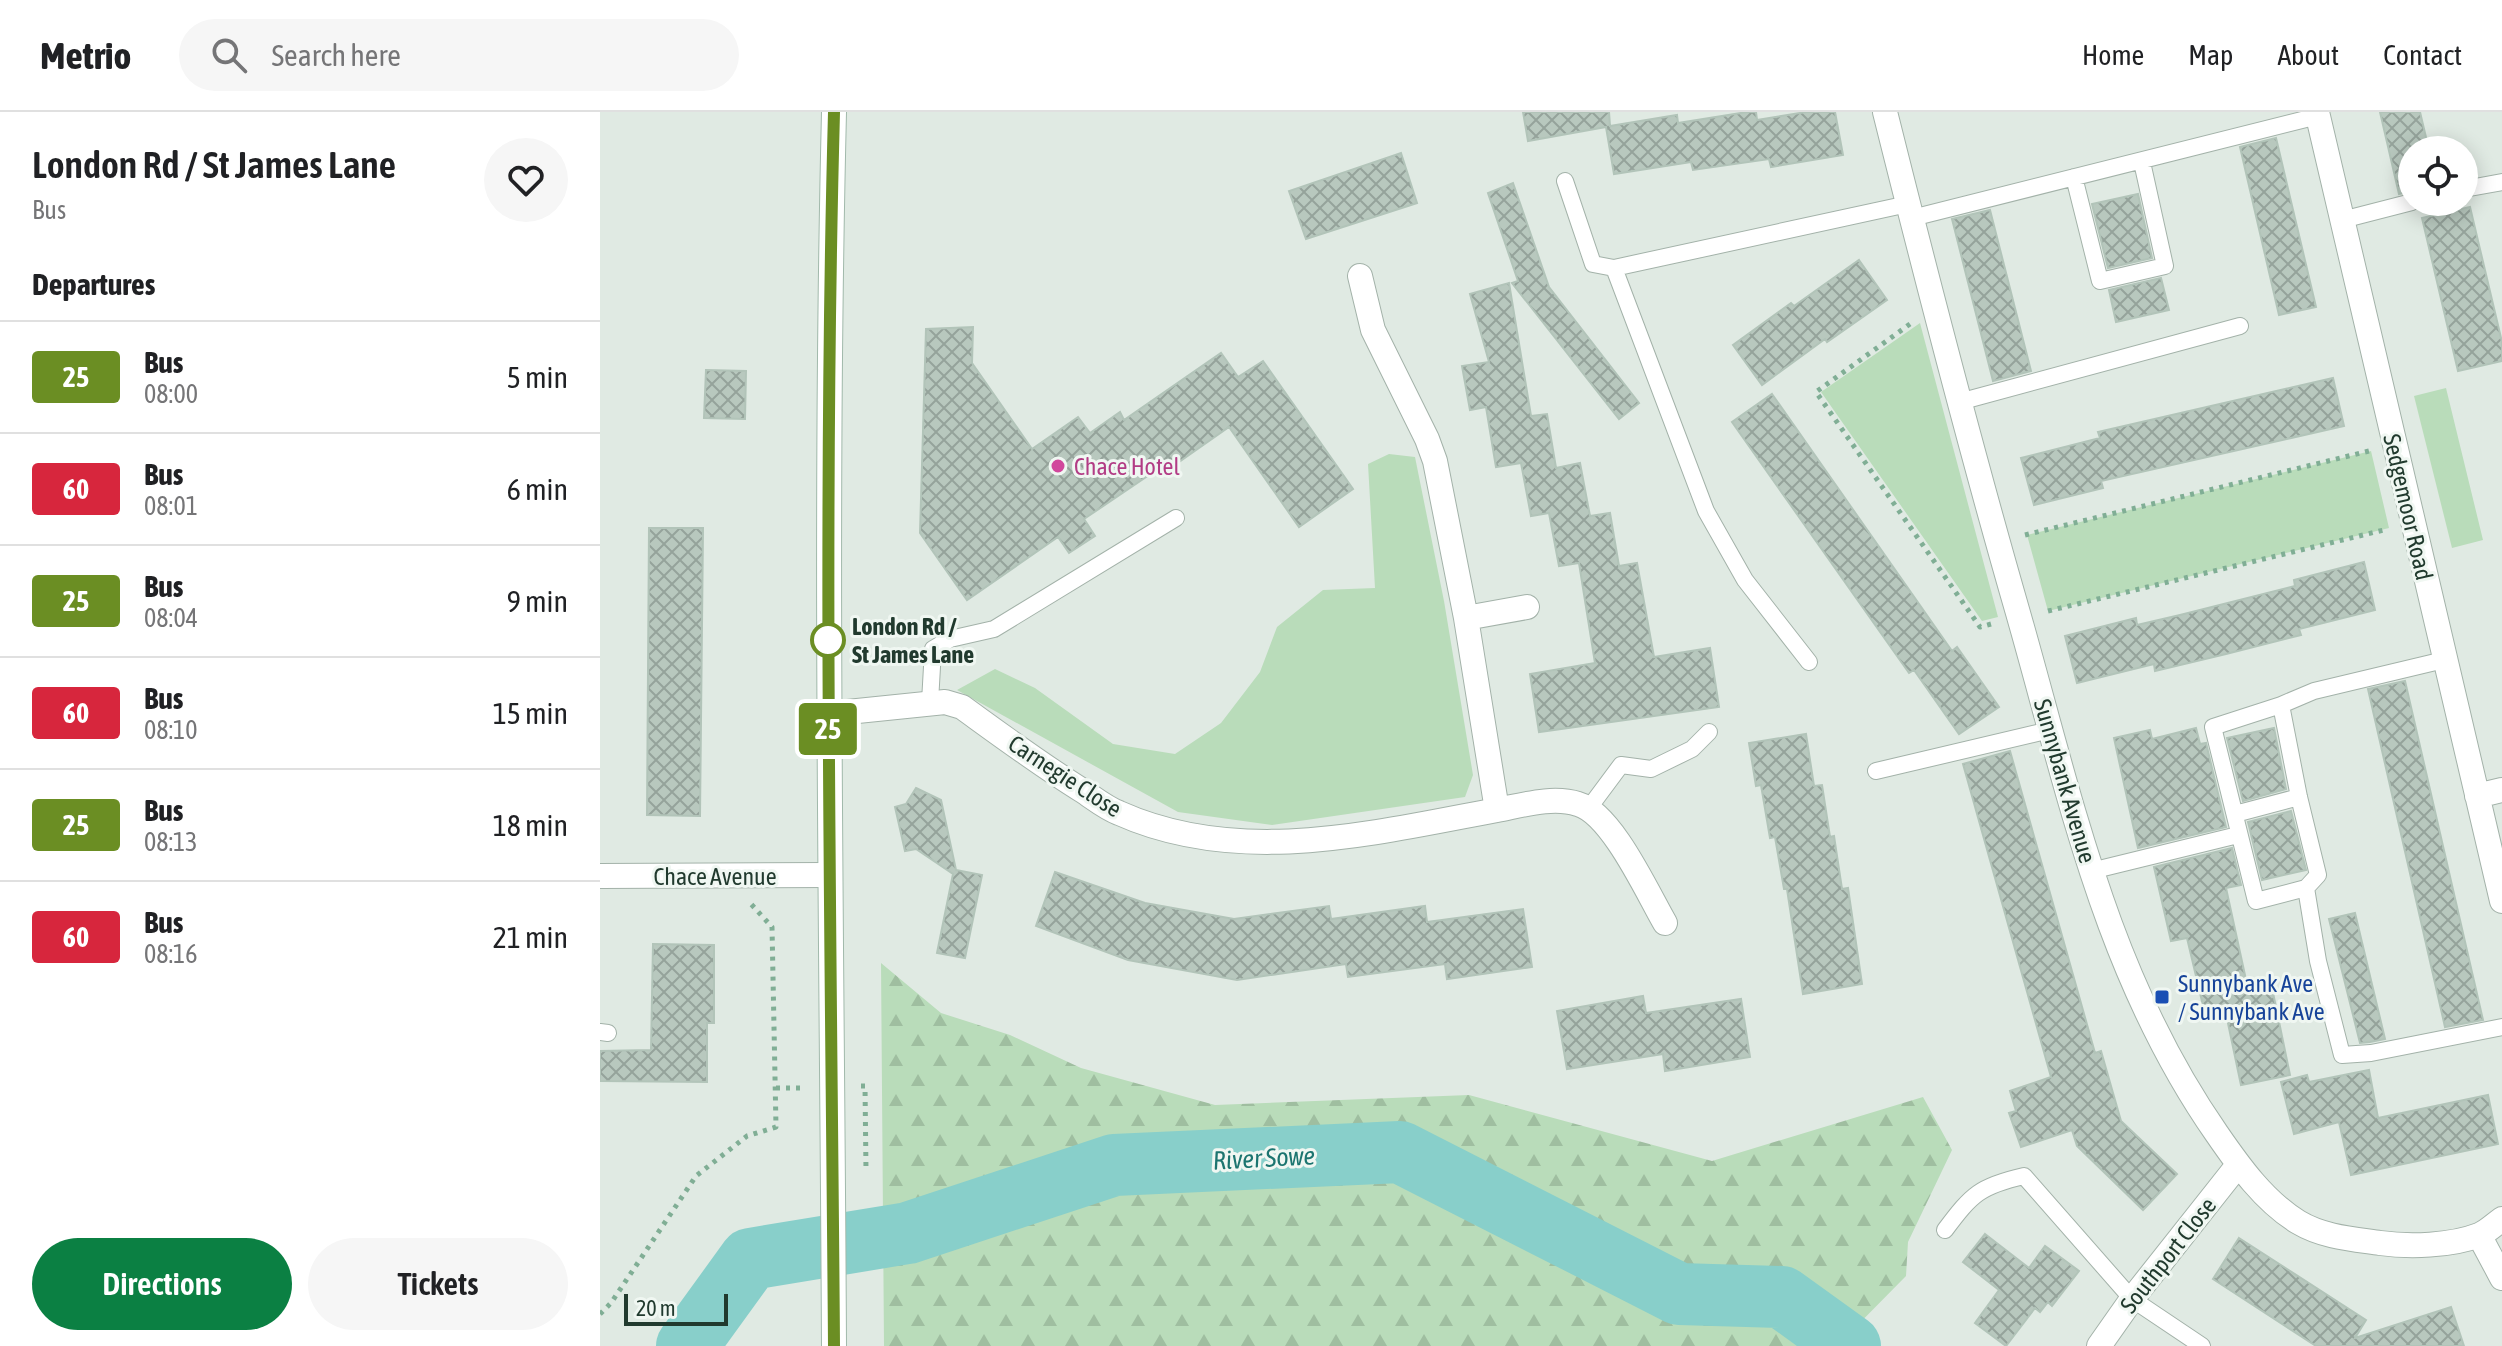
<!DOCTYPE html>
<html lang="en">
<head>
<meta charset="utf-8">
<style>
  :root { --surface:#fff; --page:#f6f6f6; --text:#202124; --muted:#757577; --line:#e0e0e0; --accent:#0b8043 }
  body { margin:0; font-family:"Asap Condensed",sans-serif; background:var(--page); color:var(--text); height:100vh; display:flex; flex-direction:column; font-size:30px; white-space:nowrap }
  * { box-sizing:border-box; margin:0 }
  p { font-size:26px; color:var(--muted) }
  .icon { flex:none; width:44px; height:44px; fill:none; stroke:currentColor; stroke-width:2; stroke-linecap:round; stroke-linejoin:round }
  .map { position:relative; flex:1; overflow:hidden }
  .details { display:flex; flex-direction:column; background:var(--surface); width:600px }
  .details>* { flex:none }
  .badge { padding:0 16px; border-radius:6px; font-size:28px; line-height:52px }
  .controls { position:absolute; left:1798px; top:24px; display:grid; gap:16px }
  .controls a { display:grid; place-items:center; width:80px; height:80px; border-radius:50%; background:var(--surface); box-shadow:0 4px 20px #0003; font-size:40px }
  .scale { position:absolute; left:24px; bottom:20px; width:104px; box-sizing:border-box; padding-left:8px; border:4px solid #213a2e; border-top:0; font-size:22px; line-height:28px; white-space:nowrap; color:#213a2e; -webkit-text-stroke:6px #f0f7f2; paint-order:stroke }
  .map>.badge { position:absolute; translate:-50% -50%; box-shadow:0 0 0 4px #fff }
  h2 { padding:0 32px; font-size:30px; line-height:72px }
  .round { display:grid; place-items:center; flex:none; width:84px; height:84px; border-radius:42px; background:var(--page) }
  .headline { display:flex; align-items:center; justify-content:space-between; height:136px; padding:0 32px }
  h1 { font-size:38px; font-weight:600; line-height:60px }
  .primary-button { display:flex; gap:16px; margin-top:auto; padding:16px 32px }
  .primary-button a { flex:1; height:92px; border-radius:48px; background:var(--accent); color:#fff; font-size:32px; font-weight:600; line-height:92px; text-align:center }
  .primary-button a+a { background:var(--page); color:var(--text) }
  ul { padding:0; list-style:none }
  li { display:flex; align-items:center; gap:24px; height:112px; padding:0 32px; border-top:2px solid var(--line) }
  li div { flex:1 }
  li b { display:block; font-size:30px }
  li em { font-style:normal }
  li .badge { min-width:88px; font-weight:700; text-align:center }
  header { display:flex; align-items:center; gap:48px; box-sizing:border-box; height:112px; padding:0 40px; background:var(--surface); border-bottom:2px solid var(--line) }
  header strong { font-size:38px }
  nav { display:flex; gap:44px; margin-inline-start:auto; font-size:28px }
  .search { width:560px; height:72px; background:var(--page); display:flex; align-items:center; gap:20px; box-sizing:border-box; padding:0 28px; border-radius:44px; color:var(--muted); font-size:30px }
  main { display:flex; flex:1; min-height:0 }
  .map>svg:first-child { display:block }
  .green { fill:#b9dcba }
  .forest { fill:url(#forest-firs) }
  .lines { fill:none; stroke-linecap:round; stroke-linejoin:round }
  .river { stroke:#88cfca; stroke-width:62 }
  .building { fill:url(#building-cross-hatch); stroke:#b2c4b9; stroke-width:2 }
  .service-casing { stroke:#a3b2a9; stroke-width:18 }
  .minor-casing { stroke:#a3b2a9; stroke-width:26 }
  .tertiary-casing { stroke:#a3b2a9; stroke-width:26 }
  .secondary-casing { stroke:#a1b9ab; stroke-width:26 }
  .path { stroke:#80ae95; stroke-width:5; stroke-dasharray:4 6; stroke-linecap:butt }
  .service { stroke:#fff; stroke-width:16 }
  .minor { stroke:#fff; stroke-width:24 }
  .tertiary { stroke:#fff; stroke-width:24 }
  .secondary { stroke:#fff; stroke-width:24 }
  .line-casing { stroke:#fff; stroke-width:18 }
  .line { stroke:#6b8e23; stroke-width:12 }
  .hotel-dot { fill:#d1479c; stroke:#f0f7f2; stroke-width:3 }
  .stop-dot { fill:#fff; stroke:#6b8e23; stroke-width:4 }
  .transit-dot { fill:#1a4fb4; stroke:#f0f7f2; stroke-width:3 }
  .labels { text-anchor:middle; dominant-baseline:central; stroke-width:6; stroke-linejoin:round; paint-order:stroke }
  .hotel-label { font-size:24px; fill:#b23c85; stroke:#f0f7f2; text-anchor:start }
  .street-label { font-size:24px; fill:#213a2e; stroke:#f0f7f2 }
  .stop-label { font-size:24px; font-weight:bold; fill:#213a2e; stroke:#f0f7f2; text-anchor:start }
  .transit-label { font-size:24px; fill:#164399; stroke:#f0f7f2; text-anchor:start }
  .water-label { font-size:26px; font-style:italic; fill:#1c7570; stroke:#f0f7f2 }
</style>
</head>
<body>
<header>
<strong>Metrio</strong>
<div class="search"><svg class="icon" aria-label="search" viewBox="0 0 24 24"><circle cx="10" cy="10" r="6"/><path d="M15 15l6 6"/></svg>Search here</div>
<nav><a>Home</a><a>Map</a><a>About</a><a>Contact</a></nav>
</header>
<main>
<section class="details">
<div class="headline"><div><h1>London Rd / St James Lane</h1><p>Bus</p></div><a class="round"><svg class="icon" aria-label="heart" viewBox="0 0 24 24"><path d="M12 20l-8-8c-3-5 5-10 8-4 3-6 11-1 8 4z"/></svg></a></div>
<h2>Departures</h2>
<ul>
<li><span class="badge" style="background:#6b8e23;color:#fff">25</span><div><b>Bus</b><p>08:00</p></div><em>5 min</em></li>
<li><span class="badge" style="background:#d7263d;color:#fff">60</span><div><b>Bus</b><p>08:01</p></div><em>6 min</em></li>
<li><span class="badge" style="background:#6b8e23;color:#fff">25</span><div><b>Bus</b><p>08:04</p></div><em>9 min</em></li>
<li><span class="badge" style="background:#d7263d;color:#fff">60</span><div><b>Bus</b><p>08:10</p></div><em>15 min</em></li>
<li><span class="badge" style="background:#6b8e23;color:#fff">25</span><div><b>Bus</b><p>08:13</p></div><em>18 min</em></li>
<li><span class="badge" style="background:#d7263d;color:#fff">60</span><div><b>Bus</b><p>08:16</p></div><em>21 min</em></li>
</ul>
<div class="primary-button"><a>Directions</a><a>Tickets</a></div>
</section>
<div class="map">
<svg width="1902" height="1234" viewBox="0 0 1902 1234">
  <defs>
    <pattern id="forest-firs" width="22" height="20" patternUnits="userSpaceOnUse" patternTransform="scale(2)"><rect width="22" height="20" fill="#b9dcba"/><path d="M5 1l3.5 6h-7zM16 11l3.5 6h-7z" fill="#9fbea0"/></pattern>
    <pattern id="building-cross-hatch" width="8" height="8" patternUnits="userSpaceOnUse" patternTransform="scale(2)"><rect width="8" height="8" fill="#b8c8be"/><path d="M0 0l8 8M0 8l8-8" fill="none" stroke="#95a39b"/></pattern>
  </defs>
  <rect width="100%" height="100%" fill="#e0eae3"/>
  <path class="green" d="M1320 211 1398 505 1382 509 1221 280Z
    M1846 276 1883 428 1852 436 1814 284Z
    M1771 339 1789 416 1448 499 1427 423Z
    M789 342 815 345 844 489 873 663 865 685 672 713 578 700 357 578 395 557 435 576 513 632 575 642 621 611 660 560 677 515 723 478 775 476 768 352Z"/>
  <path class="forest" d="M281 851 341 901 410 923 481 956 615 993 869 983 1112 1049 1323 985 1352 1038 1308 1130 1306 1164 1237 1234H284Z"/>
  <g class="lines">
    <path class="river" d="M87 1234 150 1147 308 1121 514 1053 800 1040 1079 1182 1182 1185 1250 1234"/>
  </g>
  <path class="building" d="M923 0H1009L1010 14 1077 3 1078 11 1147 0H1156L1157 8 1206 0H1235L1243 43 1171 55 1169 47 1093 58 1091 50 1014 62 1006 15 928 29Z
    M1780 0H1820L1829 38H1812V79L1799 82Z
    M1676 26 1716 195 1679 203 1640 35Z
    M801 41 817 91 706 127 689 79Z
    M913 71 949 175 1039 291 1019 307 912 171 918 169 888 81Z
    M1538 82 1552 146 1508 156 1492 92Z
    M1870 95 1902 230V249L1858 259 1822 106Z
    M1390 98 1431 259 1393 269 1352 107Z
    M1259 148 1287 188 1227 230 1225 227 1162 273 1133 233 1191 191 1194 194Z
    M1561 166 1569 198 1516 210 1509 178Z
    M909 171 931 304 947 302 956 356 980 351 990 404 1010 401 1019 454 1037 451 1054 545 1110 536 1119 595 939 620 930 562 995 551 979 451 959 454 949 401 931 404 921 351 896 355 886 295 870 298 862 254 889 250 870 182Z
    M373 215 372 251 432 337 478 305 490 321 520 300 524 308 621 241 638 265 663 249 753 377 699 415 629 315 562 362 558 357 484 407 495 424 469 441 458 425 367 488 320 421 326 217Z
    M106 258 146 259 145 307 104 306Z
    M1733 266 1744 314 1501 369 1503 376 1434 393 1421 346 1500 326 1498 320Z
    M1172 282 1352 539 1357 535 1399 595 1359 622 1314 558 1309 561 1132 310Z
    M49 416H103L100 704 47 703Z
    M1764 450 1775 498 1699 517 1701 523 1626 542 1555 559 1554 552 1477 571 1465 524 1536 506 1537 513 1580 503 1695 474 1694 468Z
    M1805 569 1883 908 1845 915 1768 577Z
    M1596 616 1600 632 1606 631 1626 715 1538 736 1514 626 1550 618 1552 627Z
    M1674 616 1686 677 1643 689 1627 626Z
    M1206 622 1214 674 1222 673 1230 725 1234 724 1242 777 1248 776 1262 872 1203 882 1187 777H1184L1175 725 1170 726 1161 673 1156 674 1149 631Z
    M1410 639 1495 941 1501 939 1521 1009 1577 1062 1543 1098 1477 1034 1472 1018 1421 1035 1409 1001 1416 999 1410 979 1451 965 1363 652Z
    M316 676 341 688 356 758 382 763 365 846 337 841 353 762 316 737 305 739 295 695 306 692Z
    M1691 699 1706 758 1662 768 1648 710Z
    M1632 736 1641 773 1626 776 1648 877 1671 871 1690 963 1641 973 1625 897 1605 902 1587 826 1571 829 1554 755Z
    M455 760 545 791 634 807 729 794 731 807 825 794 827 810 923 797 932 855 847 867 845 852 748 865 746 852 637 868 528 848 436 814Z
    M1755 801 1785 927 1770 930 1760 931 1729 807Z
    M53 832 114 833V911H107V970L0 969V939L51 938Z
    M1043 884 1046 901 1141 887 1150 945 1065 959 1063 942 967 957 957 899Z
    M1769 958 1778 1006 1888 983 1898 1032 1751 1063 1739 1010 1694 1022 1681 970 1707 963 1709 970Z
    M1385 1122 1429 1156 1445 1134 1479 1159 1452 1194 1448 1190 1440 1200 1435 1196 1406 1234 1375 1211 1399 1178 1363 1150Z
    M1639 1126 1766 1208 1755 1226 1851 1195 1864 1234H1716L1613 1167Z"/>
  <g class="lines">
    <g class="service-casing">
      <path id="service" d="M1474 65 1500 169 1565 154 1542 50
        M965 69 993 152 1014 156 1106 399 1145 468 1209 550
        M1864 77 1902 70
        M1312 106 1718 4
        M1742 108 1812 90
        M1014 156 1308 92
        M1359 290 1640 214
        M330 590 333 537 350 527 394 517 576 406
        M1681 593 1699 685 1718 763 1706 776 1656 789 1613 615 1681 593 1714 579 1844 548
        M1276 659 1450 618
        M989 696 1021 653 1051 657 1092 637 1109 620
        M1635 702 1699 685
        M1491 759 1638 723
        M1706 776 1718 849 1742 943 1771 941 1902 915
        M0 920 8 921
        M1345 1118C1372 1082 1380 1074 1424 1064L1532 1187 1602 1234"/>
    </g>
    <g class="minor-casing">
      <path id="minor" d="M1285 0C1327 168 1370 335 1418 501 1470 683 1506 863 1617 1022 1639 1054 1664 1089 1698 1110 1723 1125 1752 1127 1780 1131 1809 1135 1851 1134 1879 1123 1887 1120 1895 1112 1902 1107
        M1717 0 1902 789
        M866 506 927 495
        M228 602 345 590 362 595C402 624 441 653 483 679 495 687 506 696 519 701 639 755 774 721 897 698L866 506 835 349 827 327 773 218 760 164
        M1877 684 1902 678
        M897 698C923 693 953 684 978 692 1012 702 1047 780 1065 811
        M1879 1123 1902 1166
        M1499 1234 1532 1187 1638 1053"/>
    </g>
    <g class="tertiary-casing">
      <path id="tertiary" d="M0 764 230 763"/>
    </g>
    <g class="secondary-casing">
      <path id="secondary" d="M234 1234C232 823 224 411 234 0"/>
    </g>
    <path class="path" d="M1310 212 1216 280 1380 515 1391 512
      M1425 423 1769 339
      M1448 499 1788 417
      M261 974H265L266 1059
      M176 976H203
      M0 1202 11 1191 96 1064 147 1024 176 1015 172 815 151 792"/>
    <use href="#service" class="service"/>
    <use href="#minor" class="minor"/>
    <use href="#tertiary" class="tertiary"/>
    <use href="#secondary" class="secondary"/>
  </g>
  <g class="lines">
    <g class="line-casing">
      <path id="line" d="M234 1234C231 823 223 411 234 0"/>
    </g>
    <use href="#line" class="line"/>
  </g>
  <circle class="hotel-dot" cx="458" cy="354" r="8"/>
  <circle class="stop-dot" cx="228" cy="528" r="16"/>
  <rect class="transit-dot" x="1554" y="877" width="16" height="16" rx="4"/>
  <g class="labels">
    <g class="hotel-label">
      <text x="474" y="354">Chace Hotel</text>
    </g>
    <g class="street-label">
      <text transform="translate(1808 395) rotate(77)">Sedgemoor Road</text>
      <text transform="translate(465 664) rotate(33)">Carnegie Close</text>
      <text transform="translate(1465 669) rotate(74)">Sunnybank Avenue</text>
      <text x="115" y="764">Chace Avenue</text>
      <text transform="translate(1568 1143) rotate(-52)">Southport Close</text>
    </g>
    <g class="stop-label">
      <text x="252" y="514">London Rd /<tspan x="252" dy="28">St James Lane</tspan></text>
    </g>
    <g class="transit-label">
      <text x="1578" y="871">Sunnybank Ave<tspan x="1578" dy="28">/ Sunnybank Ave</tspan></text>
    </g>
    <g class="water-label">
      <text transform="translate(664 1046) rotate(-3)">River Sowe</text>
    </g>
  </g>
</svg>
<div class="controls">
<a><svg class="icon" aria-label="locate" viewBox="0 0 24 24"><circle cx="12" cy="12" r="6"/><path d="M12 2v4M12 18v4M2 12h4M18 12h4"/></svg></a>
</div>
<div class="scale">20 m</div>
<b class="badge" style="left:228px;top:617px;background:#6b8e23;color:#fff">25</b>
</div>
</main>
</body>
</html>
